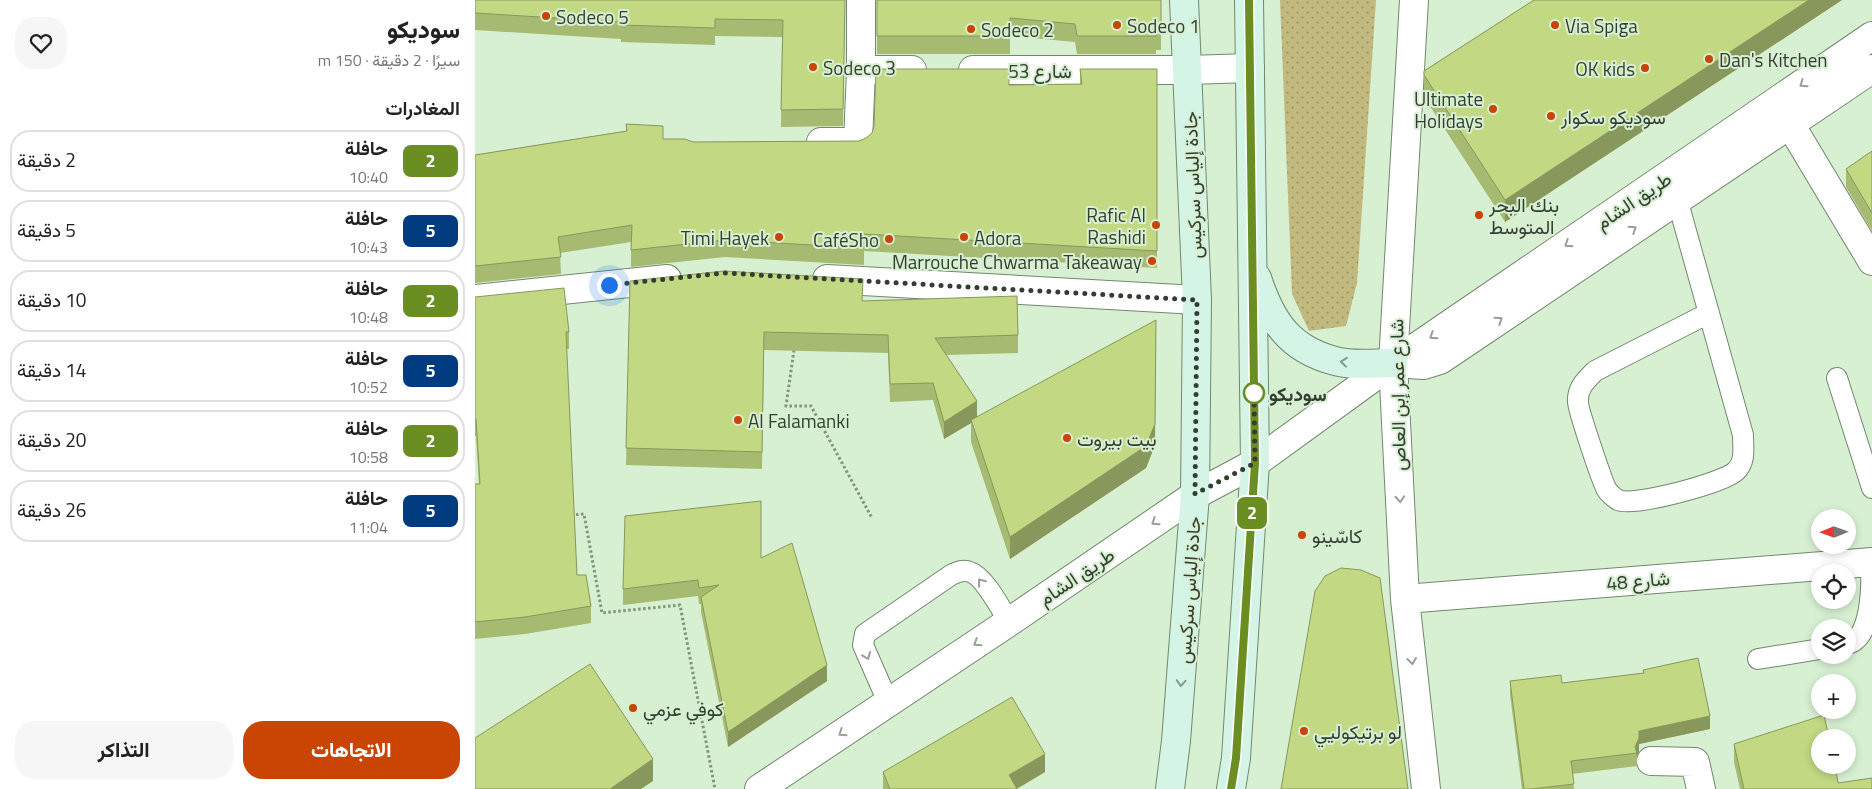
<!DOCTYPE html>
<html lang="ar">
<head>
<meta charset="utf-8">
<style>
  :root { --surface:#fff; --page:#f6f6f6; --text:#222; --muted:#767676; --line:#e0e0e0; --accent:#ca4404 }
  body { margin:0; font-family:"Titillium Web",Vazirmatn,sans-serif; background:var(--page); color:var(--text); direction:rtl; height:100vh; display:flex; flex-direction:column; font-size:19px; white-space:nowrap }
  * { box-sizing:border-box; margin:0 }
  p { font-size:16px; color:var(--muted) }
  .icon { flex:none; width:28px; height:28px; fill:none; stroke:currentColor; stroke-width:2; stroke-linecap:round; stroke-linejoin:round }
  .map { position:relative; flex:1; overflow:hidden; direction:ltr }
  .details { display:flex; flex-direction:column; background:var(--surface); width:475px }
  .details>* { flex:none }
  .badge { padding:0 10px; border-radius:8px; font-size:18px; line-height:32px }
  .needle { width:32px; rotate:269deg }
  .buttons { position:absolute; left:1336px; top:509px; display:grid; gap:10px }
  .buttons a { display:grid; place-items:center; width:45px; height:45px; border-radius:50%; background:var(--surface); box-shadow:0 2px 8px #0003; font-size:25px }
  .you { position:absolute; width:25px; height:25px; margin:-12px; border:4px solid #fff; border-radius:50%; background:#1a73e8; box-shadow:0 0 0 8px #1a73e833 }
  .map>.badge { position:absolute; translate:-50% -50%; box-shadow:0 0 0 2px #fff }
  h2 { padding:0 15px; font-size:19px; line-height:45px }
  .round { display:grid; place-items:center; flex:none; width:52px; height:52px; border-radius:20px; background:var(--page) }
  .overview { display:flex; align-items:center; justify-content:space-between; height:85px; padding:0 15px }
  h1 { font-size:24px; font-weight:800; line-height:38px }
  .cta { display:flex; gap:10px; margin-top:auto; padding:10px 15px }
  .cta a { flex:1; height:58px; border-radius:20px; background:var(--accent); color:#fff; font-size:20px; font-weight:800; line-height:58px; text-align:center }
  .cta a+a { background:var(--page); color:var(--text) }
  ul { padding:0; list-style:none }
  li { display:flex; align-items:center; gap:15px; height:62px; margin:0 10px 8px; padding:0 5px; border:2px solid var(--line); border-radius:20px }
  li div { flex:1 }
  li b { display:block; font-size:19px }
  li em { font-style:normal }
  li .badge { min-width:55px; font-weight:700; text-align:center }
  main { display:flex; flex:1; min-height:0 }
  .map>svg:first-child { display:block }
  .grass { fill:url(#grass-dots) }
  .lines { fill:none; stroke-linecap:round; stroke-linejoin:round }
  .service-casing { stroke:#72886e; stroke-width:22 }
  .pedestrian-casing { stroke:#72886e; stroke-width:30 }
  .minor-casing { stroke:#72886e; stroke-width:30 }
  .tertiary-casing { stroke:#72886e; stroke-width:30 }
  .secondary-casing { stroke:#72886e; stroke-width:30 }
  .path { stroke:#82937f; stroke-width:3; stroke-dasharray:2.5 2.5; stroke-linecap:butt }
  .service { stroke:#fff; stroke-width:20 }
  .pedestrian { stroke:#fff; stroke-width:28 }
  .minor { stroke:#fff; stroke-width:28 }
  .tertiary { stroke:#fff; stroke-width:28 }
  .secondary { stroke:#d4f4e5; stroke-width:28 }
  .wall { fill:#a7ba71 }
  .shaded-wall { fill:#88975c }
  .building { fill:#c2d883; stroke:#88975c }
  .oneway { stroke:#9a9e98 }
  .oneway2 { stroke:#84988c }
  .line-casing { stroke:#fff; stroke-width:11 }
  .line { stroke:#6b8e23; stroke-width:8 }
  .walk { stroke:#343d32; stroke-width:5; stroke-dasharray:0 9 }
  .poi-dot { fill:#ca4404; stroke:#d7f0d2; stroke-width:2 }
  .stop-dot { fill:#fff; stroke:#6b8e23; stroke-width:2.5 }
  .labels { text-anchor:middle; dominant-baseline:central; stroke-width:4; stroke-linejoin:round; paint-order:stroke }
  .poi-label { font-size:19px; fill:#343d32; stroke:#d7f0d2; text-anchor:start }
  .street-label { font-size:19px; fill:#343d32; stroke:#d7f0d2 }
  .stop-label { font-size:19px; font-weight:bold; fill:#343d32; stroke:#d7f0d2; text-anchor:start }
</style>
</head>
<body>
<main>
<div class="map">
<svg width="1397" height="789" viewBox="0 0 1397 789">
  <defs>
    <pattern id="grass-dots" width="8" height="8" patternUnits="userSpaceOnUse" patternTransform="scale(1.25)"><rect width="8" height="8" fill="#c2b97f"/><path d="M2 2h.1M6 6h.1" fill="none" stroke="#9e9869" stroke-width="1.8" stroke-linecap="round"/></pattern>
  </defs>
  <rect width="100%" height="100%" fill="#d7f0d2"/>
  <path class="grass" d="M805 0H901L882 283 871 326 834 331 817 294Z"/>
  <g class="lines">
    <g class="service-casing">
      <path id="service" d="M1202 199 1268 435C1268 448 1271 461 1261 471 1248 483 1159 507 1143 500 1140 498 1134 493 1132 490 1128 484 1103 410 1103 402 1102 388 1111 380 1120 371L1234 313
        M1362 378 1397 488
        M1372 644C1397 639 1397 585 1396 562
        M1283 659 1345 649
        M413 702 388 645 390 634 476 575C482 572 488 569 495 572 509 576 526 609 534 622"/>
    </g>
    <g class="pedestrian-casing">
      <path id="pedestrian" d="M386 70H437
        M498 70H713L775 68
        M1303 104 1397 261
        M346 142H383L386 70V0
        M1176 761 1220 762 1226 789"/>
    </g>
    <g class="minor-casing">
      <path id="minor" d="M939 0 918 363 930 599 951 789
        M352 279 722 300
        M0 299 192 279
        M930 599 1397 562"/>
    </g>
    <g class="tertiary-casing">
      <path id="tertiary" d="M918 363 949 365 965 360 1397 69
        M284 789 534 622 720 495 780 463 918 363 1397 36"/>
    </g>
    <g class="secondary-casing">
      <path id="secondary" d="M782 278C796 321 814 349 860 361 878 366 899 363 918 363
        M695 789 701 741 720 495 722 300 709 0
        M756 789 761 758 780 463 774 0"/>
    </g>
    <path class="path" d="M319 350 311 406H336L397 518
      M96 515 109 514 127 613 205 605 240 789"/>
    <use href="#service" class="service"/>
    <use href="#pedestrian" class="pedestrian"/>
    <use href="#minor" class="minor"/>
    <use href="#tertiary" class="tertiary"/>
    <use href="#secondary" class="secondary"/>
  </g>
  <path class="wall" d="M0 0H370L368 126 306 127 307 37 240 36V45L146 42V39L0 30Z
    M402 0H686V50H681V54H602L600 42 535 36V54H402Z
    M1059 0H1367L1030 222 949 97V71Z
    M605 69H682V268L389 251V265L250 257 156 267V242L85 253 86 274 0 283V155L151 131V124L188 139 218 142 384 141 534 85 605 84Z
    M1397 151V231L1371 187V169Z
    M155 281 388 301 543 335V353L471 355 502 417 680 445 671 468 535 559 496 442V423L469 439 458 400 415 402 413 353 289 350 287 469 151 465Z
    M0 297 94 332V349H91L102 575 116 606V623L50 634 0 639V484H4L1 436H0Z
    M286 558 352 681 253 747 226 612V604H224L223 596 148 605V589Z
    M1168 670 1235 729 1164 744V751L1162 757V766L1097 774 1099 789H1047L1035 694V681L1087 683 1168 674Z
    M1259 744 1363 783 1397 789H1265L1259 762Z
    M408 772H570L542 789H408Z"/>
  <path class="shaded-wall" d="M1334 0H1367L1030 222V200Z
    M681 320 680 445 671 468 535 559V537Z
    M502 401V419L496 420V423L469 439V422Z
    M352 665V681L253 747V732Z
    M1235 716V729L1164 744V751L1162 757 1160 747 1164 731Z
    M570 754V772L541 789 534 775Z
    M178 759V781L166 789H135Z"/>
  <path class="building" d="M0 0H370L368 109 306 110 308 20 240 19V28L146 25V22L0 13Z
    M402 0H686V32H681V36H602L600 24 535 18V36H402Z
    M1059 0H1334L1030 200 949 75V71Z
    M401 69H534V85L607 84 605 69H682V251L389 234V248L250 240 156 250 157 225 83 237 86 257 0 266V155L152 131 151 124 188 126V139H210L218 142 384 141 391 138 397 133 399 126Z
    M1397 151V213L1371 169Z
    M249 271 388 279 387 301 542 296 543 335 460 338 502 401 469 422 458 383 415 384 413 335 289 332 287 452 151 448 155 281Z
    M89 288 94 332H91L102 575H111L116 606 50 617 0 622V484H5L1 419H0V297Z
    M681 320 680 424 671 446 535 537 496 420Z
    M286 501V558L317 543 352 665 253 732 226 597 244 585 224 588 223 580 148 589 150 516Z
    M866 568 886 570 905 578 933 789H806L840 591 850 576Z
    M1223 658 1235 716 1164 731V738L1160 747 1162 753 1096 761 1099 784 1056 789H1049L1035 681 1086 675 1087 683 1169 673 1168 670Z
    M115 664 178 759 135 789H0V738Z
    M537 697 570 754 534 775 542 789H415L408 772Z
    M1349 715 1354 738H1345V765H1360L1363 783 1397 778V789H1269L1259 744Z"/>
  <defs><path id="oneway-chevron" d="M-2-3.5L2.5 0L-2 3.5" fill="none" stroke-width="1.6" stroke-linecap="round" stroke-linejoin="round" transform="scale(1.25)"/></defs>
  <g class="oneway">
    <use href="#oneway-chevron" transform="translate(1328 84) rotate(145)"/>
    <use href="#oneway-chevron" transform="translate(1158 229) rotate(-34)"/>
    <use href="#oneway-chevron" transform="translate(1093 244) rotate(146)"/>
    <use href="#oneway-chevron" transform="translate(1024 320) rotate(-34)"/>
    <use href="#oneway-chevron" transform="translate(958 336) rotate(146)"/>
    <use href="#oneway-chevron" transform="translate(925 499) rotate(87)"/>
    <use href="#oneway-chevron" transform="translate(680 522) rotate(146)"/>
    <use href="#oneway-chevron" transform="translate(506 582) rotate(-129)"/>
    <use href="#oneway-chevron" transform="translate(502 643) rotate(147)"/>
    <use href="#oneway-chevron" transform="translate(392 656) rotate(68)"/>
    <use href="#oneway-chevron" transform="translate(937 661) rotate(83)"/>
    <use href="#oneway-chevron" transform="translate(367 733) rotate(146)"/>
  </g>
  <g class="oneway2">
    <use href="#oneway-chevron" transform="translate(869 362) rotate(-174)"/>
    <use href="#oneway-chevron" transform="translate(706 683) rotate(94)"/>
  </g>
  <g class="lines">
    <g class="line-casing">
      <path id="line" d="M756 789 761 758 780 463 774 0"/>
    </g>
    <use href="#line" class="line"/>
    <path class="walk" d="M134 285 249 273 722 300 720 494 780 463 779 393"/>
  </g>
  <g class="poi-dot">
    <circle cx="71" cy="16" r="5"/>
    <circle cx="642" cy="25" r="5"/>
    <circle cx="1080" cy="25" r="5"/>
    <circle cx="496" cy="29" r="5"/>
    <circle cx="1234" cy="59" r="5"/>
    <circle cx="338" cy="67" r="5"/>
    <circle cx="1170" cy="68" r="5"/>
    <circle cx="1018" cy="109" r="5"/>
    <circle cx="1076" cy="116" r="5"/>
    <circle cx="1004" cy="215" r="5"/>
    <circle cx="681" cy="225" r="5"/>
    <circle cx="304" cy="237" r="5"/>
    <circle cx="489" cy="237" r="5"/>
    <circle cx="414" cy="239" r="5"/>
    <circle cx="677" cy="261" r="5"/>
    <circle cx="263" cy="420" r="5"/>
    <circle cx="592" cy="438" r="5"/>
    <circle cx="827" cy="535" r="5"/>
    <circle cx="158" cy="708" r="5"/>
    <circle cx="829" cy="731" r="5"/>
  </g>
  <circle class="stop-dot" cx="779" cy="393" r="10"/>
  <g class="labels">
    <g class="poi-label">
      <text x="81" y="16">Sodeco 5</text>
      <text x="652" y="25">Sodeco 1</text>
      <text x="1090" y="25">Via Spiga</text>
      <text x="506" y="29">Sodeco 2</text>
      <text x="1244" y="59">Dan's Kitchen</text>
      <text x="348" y="67">Sodeco 3</text>
      <text x="1160" y="68" text-anchor="end">OK kids</text>
      <text x="1008" y="98" text-anchor="end">Ultimate<tspan x="1008" dy="22">Holidays</tspan></text>
      <text x="1086" y="116">سوديكو سكوار</text>
      <text x="1014" y="204">بنك البحر<tspan x="1014" dy="22">المتوسط</tspan></text>
      <text x="671" y="214" text-anchor="end">Rafic Al<tspan x="671" dy="22">Rashidi</tspan></text>
      <text x="294" y="237" text-anchor="end">Timi Hayek</text>
      <text x="499" y="237">Adora</text>
      <text x="404" y="239" text-anchor="end">CaféSho</text>
      <text x="667" y="261" text-anchor="end">Marrouche Chwarma Takeaway</text>
      <text x="273" y="420">Al Falamanki</text>
      <text x="602" y="438">بيت بيروت</text>
      <text x="837" y="535">كاسّينو</text>
      <text x="168" y="708">كوفي عزمي</text>
      <text x="839" y="731">لو برتيكوليي</text>
    </g>
    <g class="street-label">
      <text x="565" y="70">شارع 53</text>
      <text transform="translate(717 185) rotate(-92)">جادة إلياس سركيس</text>
      <text transform="translate(1158 200) rotate(-34)">طريق الشام</text>
      <text transform="translate(922 395) rotate(-91)">شارع عمر إبن العاص</text>
      <text transform="translate(601 576) rotate(-34)">طريق الشام</text>
      <text transform="translate(1163 580) rotate(-5)">شارع 48</text>
      <text transform="translate(713 590) rotate(-86)">جادة إلياس سركيس</text>
    </g>
    <g class="stop-label">
      <text x="794" y="393">سوديكو</text>
    </g>
  </g>
</svg>
<div class="buttons">
<a><svg class="needle" viewBox="-14 -14 28 28"><path d="M0-13l5 13h-10z" fill="#e53935"/><path d="M0 13l5-13h-10z" fill="#767676"/></svg></a>
<a><svg class="icon" aria-label="locate" viewBox="0 0 24 24"><circle cx="12" cy="12" r="6"/><path d="M12 2v4M12 18v4M2 12h4M18 12h4"/></svg></a>
<a><svg class="icon" aria-label="layers" viewBox="0 0 24 24"><path d="M12 4l9 5-9 5-9-5zM3 14l9 5 9-5"/></svg></a>
<a>+</a>
<a>−</a>
</div>
<div class="you" style="left:134px;top:285px"></div>
<b class="badge" style="left:777px;top:513px;background:#6b8e23;color:#fff">2</b>
</div>
<section class="details">
<div class="overview"><div><h1>سوديكو</h1><p>سيرًا · 2 دقيقة · 150 m</p></div><a class="round"><svg class="icon" aria-label="heart" viewBox="0 0 24 24"><path d="M12 20l-8-8c-3-5 5-10 8-4 3-6 11-1 8 4z"/></svg></a></div>
<h2>المغادرات</h2>
<ul>
<li><span class="badge" style="background:#6b8e23;color:#fff">2</span><div><b>حافلة</b><p>10:40</p></div><em>2 دقيقة</em></li>
<li><span class="badge" style="background:#003b80;color:#fff">5</span><div><b>حافلة</b><p>10:43</p></div><em>5 دقيقة</em></li>
<li><span class="badge" style="background:#6b8e23;color:#fff">2</span><div><b>حافلة</b><p>10:48</p></div><em>10 دقيقة</em></li>
<li><span class="badge" style="background:#003b80;color:#fff">5</span><div><b>حافلة</b><p>10:52</p></div><em>14 دقيقة</em></li>
<li><span class="badge" style="background:#6b8e23;color:#fff">2</span><div><b>حافلة</b><p>10:58</p></div><em>20 دقيقة</em></li>
<li><span class="badge" style="background:#003b80;color:#fff">5</span><div><b>حافلة</b><p>11:04</p></div><em>26 دقيقة</em></li>
</ul>
<div class="cta"><a>الاتجاهات</a><a>التذاكر</a></div>
</section>
</main>
</body>
</html>
